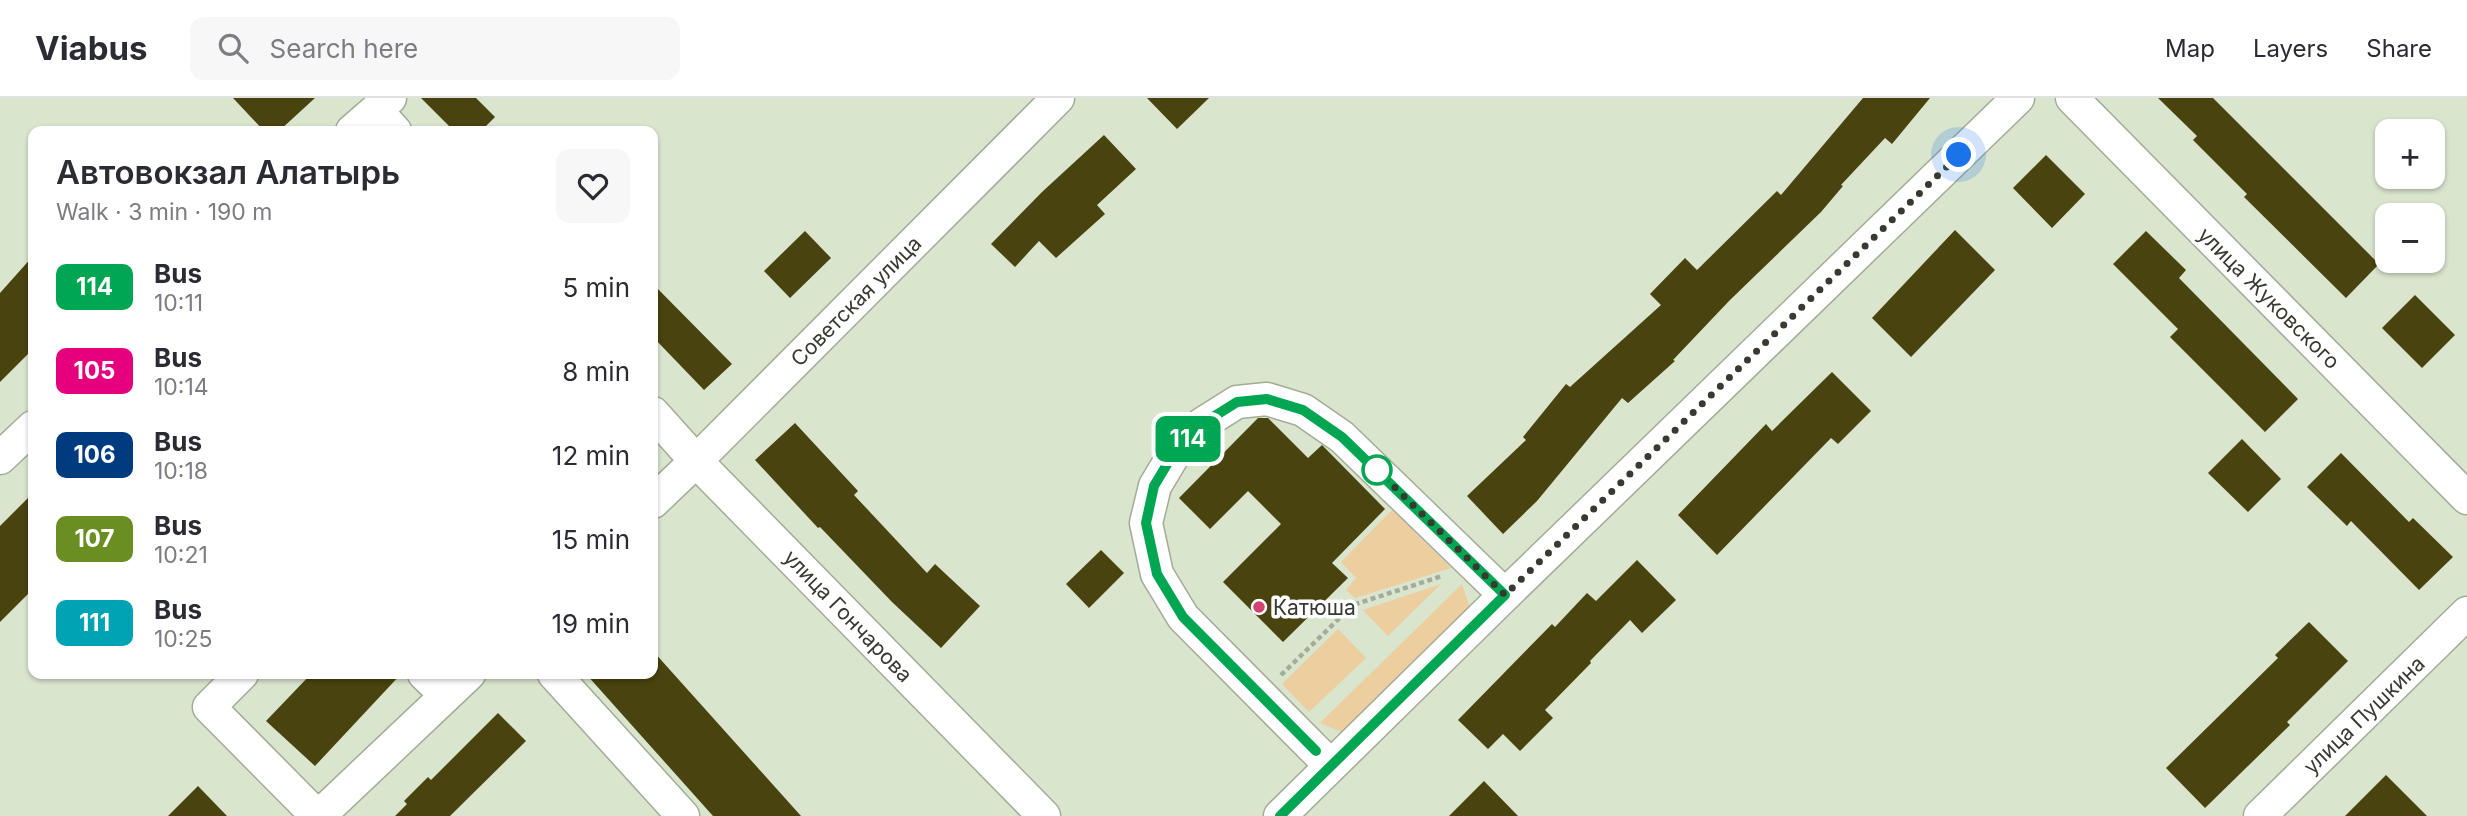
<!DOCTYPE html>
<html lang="en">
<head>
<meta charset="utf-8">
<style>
  :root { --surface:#fff; --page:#f7f7f7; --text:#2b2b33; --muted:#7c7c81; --line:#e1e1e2 }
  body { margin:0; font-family:Inter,sans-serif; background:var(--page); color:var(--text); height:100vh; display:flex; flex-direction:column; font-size:26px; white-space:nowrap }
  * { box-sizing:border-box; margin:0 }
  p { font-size:23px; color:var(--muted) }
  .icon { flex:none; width:38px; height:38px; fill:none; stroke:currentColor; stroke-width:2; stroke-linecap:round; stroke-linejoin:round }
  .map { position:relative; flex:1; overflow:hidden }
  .drawer { position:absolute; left:28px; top:28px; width:630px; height:553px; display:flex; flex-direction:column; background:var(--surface); border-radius:14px; box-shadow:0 2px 5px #0004 }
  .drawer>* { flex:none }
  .badge { padding:0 14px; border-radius:10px; font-size:24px; line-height:46px }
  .tools { position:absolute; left:2375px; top:21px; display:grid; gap:14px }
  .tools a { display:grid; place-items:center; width:70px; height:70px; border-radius:14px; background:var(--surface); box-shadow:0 2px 5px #0004; font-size:35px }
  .you { position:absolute; width:35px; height:35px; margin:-18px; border:5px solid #fff; border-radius:50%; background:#1a73e8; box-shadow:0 0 0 10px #1a73e833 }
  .map>.badge { position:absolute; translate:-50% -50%; box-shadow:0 0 0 4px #fff }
  .round { display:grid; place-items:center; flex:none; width:74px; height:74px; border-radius:14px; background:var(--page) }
  .overview { display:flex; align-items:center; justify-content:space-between; height:119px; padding:0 28px }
  h1 { font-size:33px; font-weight:600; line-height:52px }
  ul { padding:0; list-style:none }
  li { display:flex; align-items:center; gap:21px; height:84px; padding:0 28px }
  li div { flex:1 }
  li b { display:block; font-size:26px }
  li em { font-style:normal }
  li .badge { min-width:77px; font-weight:700; text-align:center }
  header { display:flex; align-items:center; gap:42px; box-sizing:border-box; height:98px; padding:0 35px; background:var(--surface); border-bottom:2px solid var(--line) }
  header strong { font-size:33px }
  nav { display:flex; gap:38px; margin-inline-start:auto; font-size:24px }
  .search { width:490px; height:63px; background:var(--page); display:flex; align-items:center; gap:18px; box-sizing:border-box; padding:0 24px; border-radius:14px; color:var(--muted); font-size:26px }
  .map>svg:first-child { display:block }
  .green { fill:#ecce9f }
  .building { fill:#48430f }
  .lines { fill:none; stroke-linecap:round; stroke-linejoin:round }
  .minor-casing { stroke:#a2ac96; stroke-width:35 }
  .path { stroke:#a3ac9a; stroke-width:4.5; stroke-dasharray:5 3.5; stroke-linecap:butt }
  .minor { stroke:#fff; stroke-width:32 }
  .line-casing { stroke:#fff; stroke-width:16 }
  .line { stroke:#00a651; stroke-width:10 }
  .walk { stroke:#363a31; stroke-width:7; stroke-dasharray:0 12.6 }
  .stop-dot { fill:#fff; stroke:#00a651; stroke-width:3.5 }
  .poi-dot { fill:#d0426f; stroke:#fff; stroke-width:2.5 }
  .labels { text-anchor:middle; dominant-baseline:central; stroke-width:7; stroke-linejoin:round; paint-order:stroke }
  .street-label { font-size:21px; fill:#363a31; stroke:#fff }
  .poi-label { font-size:21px; fill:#363a31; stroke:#fff; text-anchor:start }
</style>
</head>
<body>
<header>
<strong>Viabus</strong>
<div class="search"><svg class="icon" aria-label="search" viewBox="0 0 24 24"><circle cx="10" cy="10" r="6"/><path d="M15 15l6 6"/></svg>Search here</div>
<nav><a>Map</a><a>Layers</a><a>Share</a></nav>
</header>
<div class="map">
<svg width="2467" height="718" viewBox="0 0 2467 718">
  <rect width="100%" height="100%" fill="#dae5ce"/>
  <path class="green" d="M1392 412 1451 470 1355 500 1346 492 1356 480 1341 464Z
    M1441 486 1388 538 1363 512Z
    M1462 486 1470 510 1341 634 1320 625Z
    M1338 531 1366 560 1309 614 1282 586Z"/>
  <path class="building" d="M233 0H315L279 33H264Z
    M421 0H476L495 19 481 33H454Z
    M1147 0H1209L1177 31Z
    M1863 0H1930L1892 46 1885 40 1841 87 1843 88 1821 114 1729 203 1673 262 1675 263 1628 305 1622 300 1537 403 1503 436 1467 398 1526 342 1523 339 1566 286 1570 289 1661 207 1650 196 1685 160 1697 172 1777 93 1781 97Z
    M2158 0H2213L2379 166 2346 200 2244 99 2247 96 2193 42 2197 38Z
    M1104 37 1136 71 1097 107 1105 116 1056 160 1039 143 1015 169 991 146 1042 94Z
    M2046 57 2085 96 2052 130 2013 90Z
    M1955 132 1995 172 1911 259 1872 220Z
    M805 133 831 160 790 200 764 173Z
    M2146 133 2186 172 2179 180 2298 301 2265 334 2170 239 2178 231 2113 166Z
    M33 158V251L0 284V195Z
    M653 186 732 266 704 292 653 239Z
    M2415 197 2455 237 2422 270 2382 230Z
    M1832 274 1871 313 1838 346 1831 340 1717 457 1678 417 1766 326 1772 333Z
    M1258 320H1268L1308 360 1322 347 1385 411 1332 465 1348 480 1283 544 1223 484 1281 426 1248 393 1210 431 1179 400Z
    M795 325 858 393 854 397 927 475 935 466 980 508 941 550 892 504 820 429 818 430 755 362Z
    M2242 341 2281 381 2248 414 2208 375Z
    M2341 355 2409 424 2413 420 2453 459 2419 492 2351 423 2347 428 2307 389Z
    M33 395V491L0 524V428Z
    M1101 452 1124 475 1089 510 1066 486Z
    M1637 462 1676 502 1642 535 1630 522 1590 563 1591 565 1545 612 1553 620 1520 653 1503 636 1488 651 1458 622 1552 526 1555 529 1587 495 1596 503Z
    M2309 524 2348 563 2287 624 2290 627 2205 710 2166 670 2278 560 2275 557Z
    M653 553 801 718H713L586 576H653Z
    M311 576H401L315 668 266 623Z
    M498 615 526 643 450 718H395L407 706 404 703 428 679 431 682Z
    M2386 677 2427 718H2345Z
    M1484 683 1518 718H1449Z
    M198 688 227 718H168Z"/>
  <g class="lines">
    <g class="minor-casing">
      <path id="minor" d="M2072 0 2467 400
        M376 12 395 33
        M352 33 390 0
        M653 315 696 363 1044 718
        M0 360 33 329
        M653 404 696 363 1058 0
        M242 576 209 609 317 718
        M424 576 446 597
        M554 576 683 718
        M1331 668 1183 519 1157 476 1146 425 1155 388 1176 353 1202 326 1237 304 1267 301 1303 312 1342 339 1505 497
        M319 718 469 576
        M1280 718 1505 497 2018 0
        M2260 718 2467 515"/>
    </g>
    <path class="path" d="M1281 577 1353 507 1442 478"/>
    <use href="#minor" class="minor"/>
  </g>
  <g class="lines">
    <g class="line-casing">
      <path id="line" d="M1280 718 1505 497 1342 339 1303 312 1267 301 1237 304 1202 326 1175 353 1154 388 1146 425 1157 476 1183 519 1316 653"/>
    </g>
    <use href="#line" class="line"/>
    <path class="walk" d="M1377 372 1505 497 1959 57"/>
  </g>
  <circle class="stop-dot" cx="1377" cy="372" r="14"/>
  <circle class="poi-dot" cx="1259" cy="509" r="7"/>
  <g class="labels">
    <g class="street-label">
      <text transform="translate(2269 200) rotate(45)">улица Жуковского</text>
      <text transform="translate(856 203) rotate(-45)">Советская улица</text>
      <text transform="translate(848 518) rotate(46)">улица Гончарова</text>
      <text transform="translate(2364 617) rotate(-44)">улица Пушкина</text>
    </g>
    <g class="poi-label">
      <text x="1273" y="509">Катюша</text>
    </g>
  </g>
</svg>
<div class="tools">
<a>+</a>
<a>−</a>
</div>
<div class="you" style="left:1959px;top:57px"></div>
<b class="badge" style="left:1188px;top:341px;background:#00a651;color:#fff">114</b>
<section class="drawer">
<div class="overview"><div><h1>Автовокзал Алатырь</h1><p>Walk · 3 min · 190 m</p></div><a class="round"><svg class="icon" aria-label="heart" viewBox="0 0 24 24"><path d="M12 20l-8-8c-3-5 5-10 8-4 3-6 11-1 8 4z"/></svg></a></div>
<ul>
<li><span class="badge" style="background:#00a651;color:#fff">114</span><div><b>Bus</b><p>10:11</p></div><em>5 min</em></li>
<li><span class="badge" style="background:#e6007e;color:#fff">105</span><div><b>Bus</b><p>10:14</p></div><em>8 min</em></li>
<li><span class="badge" style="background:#003b80;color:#fff">106</span><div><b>Bus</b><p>10:18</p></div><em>12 min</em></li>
<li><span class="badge" style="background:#6b8e23;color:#fff">107</span><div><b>Bus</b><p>10:21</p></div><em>15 min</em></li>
<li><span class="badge" style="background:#00a3b4;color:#fff">111</span><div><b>Bus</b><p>10:25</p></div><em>19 min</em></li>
</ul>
</section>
</div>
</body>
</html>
